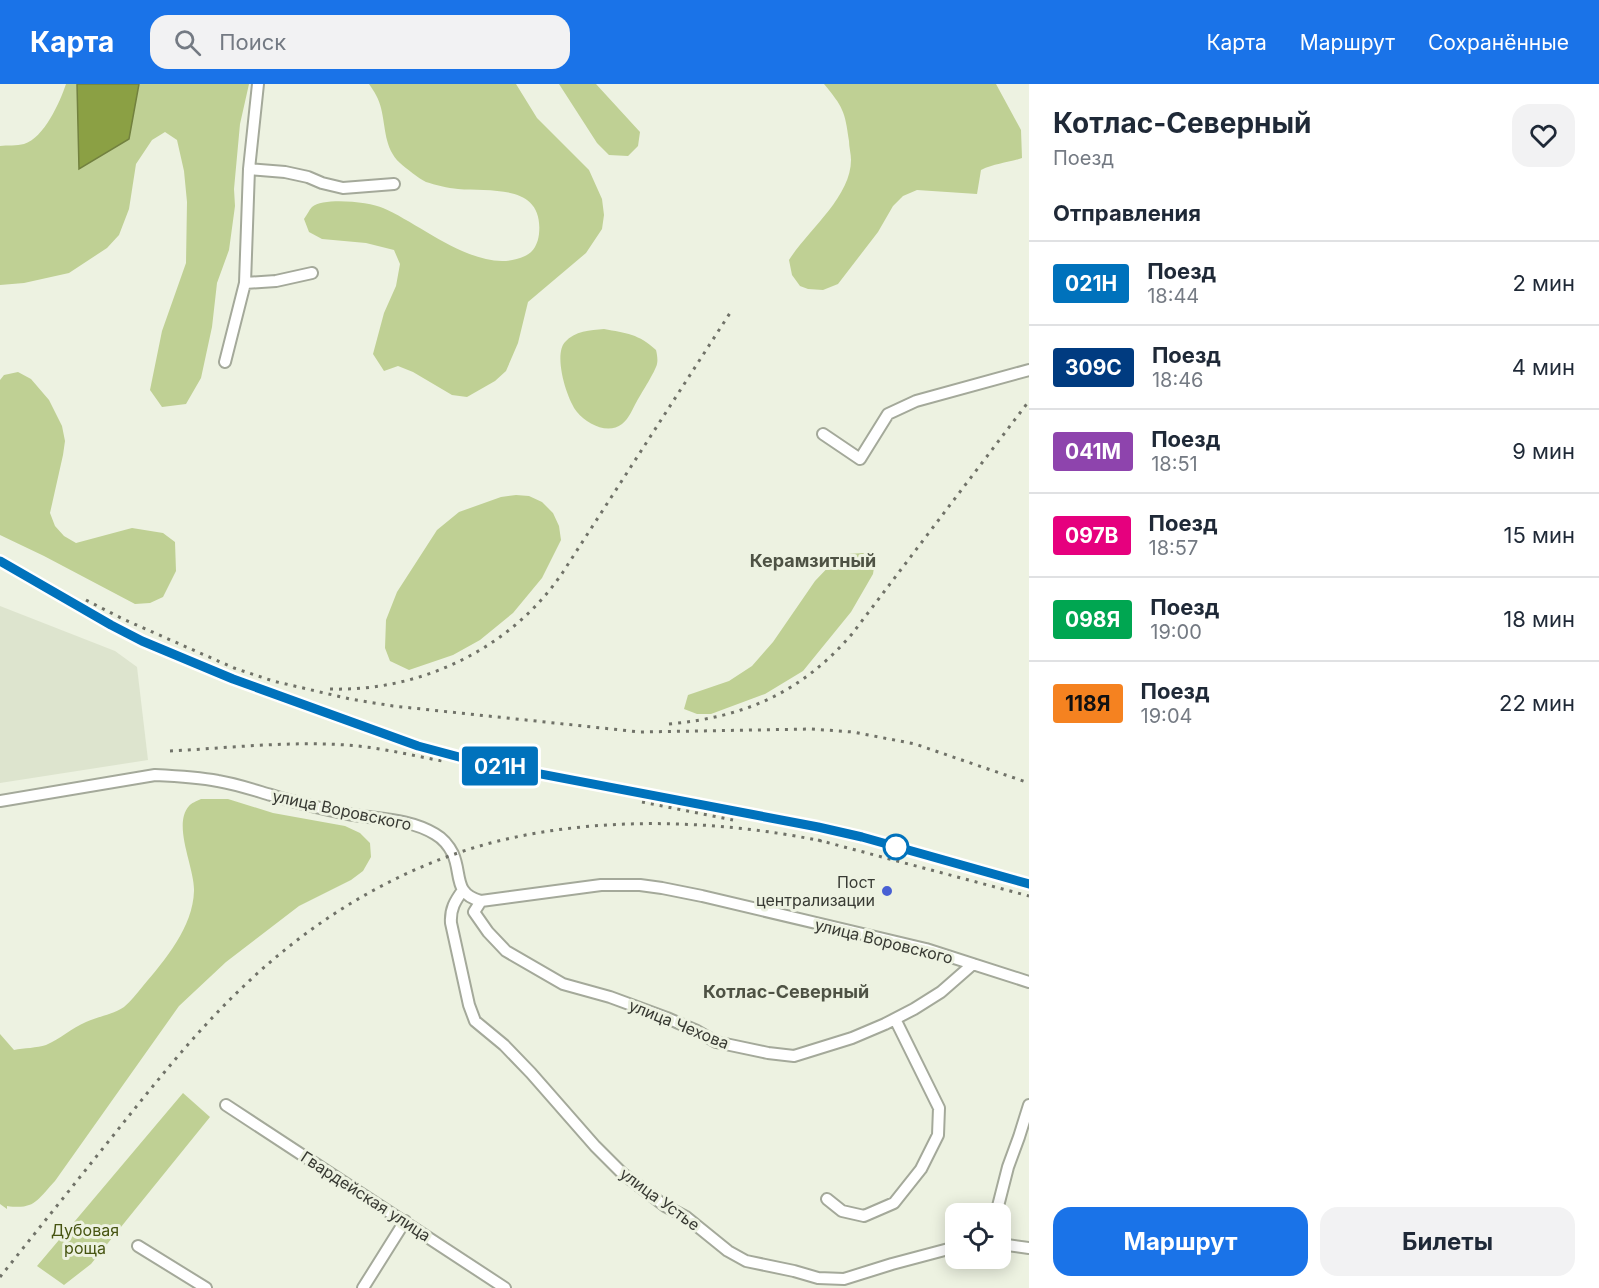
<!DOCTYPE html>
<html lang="ru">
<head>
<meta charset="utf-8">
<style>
  :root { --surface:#fff; --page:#f2f2f3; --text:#1f2937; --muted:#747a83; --line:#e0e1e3; --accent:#1a73e8 }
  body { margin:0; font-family:Inter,sans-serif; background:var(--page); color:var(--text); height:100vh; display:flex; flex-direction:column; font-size:22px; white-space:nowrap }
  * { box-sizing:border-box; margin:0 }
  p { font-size:20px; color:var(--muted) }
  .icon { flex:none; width:33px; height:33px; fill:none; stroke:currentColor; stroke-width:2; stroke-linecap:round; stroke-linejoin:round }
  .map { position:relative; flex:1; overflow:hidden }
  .drawer { display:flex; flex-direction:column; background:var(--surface); width:570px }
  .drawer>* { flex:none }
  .badge { padding:0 12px; border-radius:4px; font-size:21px; line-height:39px }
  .controls { position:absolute; left:945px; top:1119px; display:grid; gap:12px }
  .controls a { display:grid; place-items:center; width:66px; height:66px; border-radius:12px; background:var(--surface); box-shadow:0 3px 15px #0003; font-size:30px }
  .map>.badge { position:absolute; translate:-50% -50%; box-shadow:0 0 0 3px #fff }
  h2 { padding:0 24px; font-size:22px; line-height:54px }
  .round { display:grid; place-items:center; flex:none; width:63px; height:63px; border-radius:18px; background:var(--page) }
  .headline { display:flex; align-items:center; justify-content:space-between; height:102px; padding:0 24px }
  h1 { font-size:28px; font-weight:700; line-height:45px }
  .button { display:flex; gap:12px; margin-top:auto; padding:12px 24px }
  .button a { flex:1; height:69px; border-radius:18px; background:var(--accent); color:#fff; font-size:24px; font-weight:700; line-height:69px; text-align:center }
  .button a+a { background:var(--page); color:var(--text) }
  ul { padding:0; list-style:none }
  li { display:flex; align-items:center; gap:18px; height:84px; padding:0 24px; border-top:2px solid var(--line) }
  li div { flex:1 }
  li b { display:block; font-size:22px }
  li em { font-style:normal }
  li .badge { min-width:66px; font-weight:700; text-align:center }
  header { display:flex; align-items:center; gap:36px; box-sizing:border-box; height:84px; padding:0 30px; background:var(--accent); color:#fff }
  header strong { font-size:28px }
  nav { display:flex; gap:33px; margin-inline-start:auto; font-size:21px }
  .search { width:420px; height:54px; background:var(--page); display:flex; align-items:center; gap:15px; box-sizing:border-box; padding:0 21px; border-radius:18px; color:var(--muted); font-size:22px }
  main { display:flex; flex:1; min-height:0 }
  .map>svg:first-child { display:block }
  .built { fill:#dde4ce }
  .green { fill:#bfd094 }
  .water { fill:#8ba044; stroke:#72813f; stroke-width:1.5 }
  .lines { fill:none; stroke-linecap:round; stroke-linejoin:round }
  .street-casing { stroke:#a4a99a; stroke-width:14 }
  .street { stroke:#fff; stroke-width:10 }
  .rail { stroke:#707268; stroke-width:3; stroke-dasharray:3 6; stroke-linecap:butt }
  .line-casing { stroke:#fff; stroke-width:14 }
  .line { stroke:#0072bc; stroke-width:9 }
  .stop-dot { fill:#fff; stroke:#0072bc; stroke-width:3 }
  .poi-dot { fill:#4860d4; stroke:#edf2e1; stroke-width:2 }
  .labels { text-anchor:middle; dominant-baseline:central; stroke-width:6; stroke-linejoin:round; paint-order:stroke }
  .street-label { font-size:16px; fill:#383a33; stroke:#edf2e1 }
  .poi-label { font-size:16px; fill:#383a33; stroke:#edf2e1; text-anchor:end }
  .park-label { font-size:16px; fill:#465411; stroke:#edf2e1 }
  .neighbourhood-label { font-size:18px; font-weight:bold; fill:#4e5244; stroke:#edf2e1 }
</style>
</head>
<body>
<header>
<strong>Карта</strong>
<div class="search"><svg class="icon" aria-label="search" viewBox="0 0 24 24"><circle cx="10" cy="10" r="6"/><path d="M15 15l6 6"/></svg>Поиск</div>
<nav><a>Карта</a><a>Маршрут</a><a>Сохранённые</a></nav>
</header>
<main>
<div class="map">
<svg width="1029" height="1204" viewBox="0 0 1029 1204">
  <rect width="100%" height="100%" fill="#edf2e1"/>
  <path class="built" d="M0 522 115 567 137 583 148 676 0 699Z"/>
  <path class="green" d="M66 0H249L240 40 234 105 235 122 229 166 217 199 212 243 201 294 186 320 162 323 150 306 162 247 186 179 187 118 184 87 177 56 165 48 152 56 136 80 129 125 119 151 107 164 69 189 24 199 0 201V62C7 61 17 62 24 60 44 54 60 18 66 0Z
    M369 0H516L537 34 589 86 602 115 604 131 602 145 586 169 528 218 518 259 506 287 495 297 467 313 452 311 413 288 398 282 384 287 373 270 384 229 396 202 400 180 394 166 366 159 322 155 309 148 304 135C307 131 309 126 312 123 324 113 370 118 383 124 423 141 480 193 525 172 534 168 538 159 539 150 544 99 491 108 458 105 448 104 435 101 426 98 418 94 407 85 400 79 384 64 386 44 381 24 379 15 374 7 369 0Z
    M559 0H596L640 48 638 62 628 72 609 71 597 59Z
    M824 0H996L1021 46 1022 74C1008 79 995 79 981 86L977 110 917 106 903 112 893 122 878 148 838 200 823 206 808 205 800 202 792 191 789 176C808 146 851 113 851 76 851 70 849 63 849 57 845 27 843 23 824 0Z
    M604 245C626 249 639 250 656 266 657 270 658 276 657 280 655 288 642 308 637 317 633 324 629 335 622 340 608 351 587 340 577 328 567 316 553 271 565 258 575 247 590 246 604 245Z
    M18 288 31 295 49 316 62 342 65 357 63 371 50 429 55 442 64 452 76 459 132 444 163 449 175 458 176 487 163 513 150 519 135 520 44 472 0 451V296L4 291Z
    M516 411 529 412 542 418 553 429 559 442 561 456 542 494 513 529 480 556 453 571 409 586 390 577 385 564 386 536 397 508 437 446 459 428 501 413Z
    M863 469 875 477 873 490 851 528 803 587 765 610 711 630H697L684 625 688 611 729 597 752 582 773 558 815 497 835 476 848 470Z
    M201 715H228L273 729 345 742 360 749 370 759 371 773 363 787 351 796 299 822 226 878 179 922 55 1097C37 1116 35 1126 7 1122V1125L0 1120V950L14 966C24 964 37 964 46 961 60 955 72 944 86 938 99 932 112 931 124 923 131 917 137 909 143 902 165 876 193 843 194 807 195 784 172 741 189 722 191 719 197 717 201 715Z
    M183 1009 210 1033 91 1180 64 1201 37 1182Z"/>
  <path class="water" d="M77 0H139L129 55 79 85Z"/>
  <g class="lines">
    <g class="street-casing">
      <path id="street" d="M249 85 285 88 308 93 322 99 343 104 394 100
        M245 199 276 197 312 189
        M225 278 245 199 249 85 258 0
        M823 350 860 375 888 330 916 317 1029 286
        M0 717 155 691C176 692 197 693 218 697 236 700 254 706 271 711 293 718 315 723 338 728 370 736 405 732 435 750 442 754 449 762 453 770 462 790 453 810 481 817L601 801H640L662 804 702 812 926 865 1029 898
        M463 806C455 817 450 825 451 839L469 921 475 937 504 961 531 989 595 1062 622 1089 665 1122 686 1133 728 1167 746 1177 794 1187 818 1194 844 1195 892 1180 956 1163
        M481 817 474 828 488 848 506 867 563 900 610 913 667 934 697 947 716 958 768 969 794 972 852 954 885 940 914 925 941 908 973 880
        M226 1021 505 1204
        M827 1115 842 1127 864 1132 894 1119 921 1085 938 1051 939 1024 895 935
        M996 1130 1008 1083 1019 1053 1029 1021
        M1000 1160 1029 1164
        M138 1162 206 1204
        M363 1204 405 1137"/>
    </g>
    <use href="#street" class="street"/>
    <path class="rail" d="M0 477 111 541 143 557 233 595 418 662 478 678 833 746 1029 800
      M86 516 123 535 234 584 273 597 350 615 393 622 640 648 811 645 853 648 915 660 1029 699
      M330 605C421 608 512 564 563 488L730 229
      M669 640C745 633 801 609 852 550L1029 317
      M170 667C228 664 288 657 346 661 378 663 410 671 442 677
      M642 718 733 736
      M818 756 1029 812
      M0 1193C40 1143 80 1093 120 1043 160 993 200 943 247 899 306 843 376 798 452 771 565 730 710 733 826 758"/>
  </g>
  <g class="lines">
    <g class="line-casing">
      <path id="line" d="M0 477 111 541 142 557 233 595 418 662 478 678 818 743 862 753 1029 800"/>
    </g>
    <use href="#line" class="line"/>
  </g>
  <circle class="stop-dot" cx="896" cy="763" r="12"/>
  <circle class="poi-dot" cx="887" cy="807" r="6"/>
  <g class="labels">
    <g class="street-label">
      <text transform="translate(342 726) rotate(12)">улица Воровского</text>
      <text transform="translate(884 857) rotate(14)">улица Воровского</text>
      <text transform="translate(679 940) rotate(22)">улица Чехова</text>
      <text transform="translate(366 1112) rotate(33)">Гвардейская улица</text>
      <text transform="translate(660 1115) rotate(36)">улица Устье</text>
    </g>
    <g class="poi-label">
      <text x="875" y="798">Пост<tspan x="875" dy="18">централизации</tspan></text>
    </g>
    <g class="park-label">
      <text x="85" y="1146">Дубовая<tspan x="85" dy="18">роща</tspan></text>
    </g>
    <g class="neighbourhood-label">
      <text x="813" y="476">Керамзитный</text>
      <text x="786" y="907">Котлас-Северный</text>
    </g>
  </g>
</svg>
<div class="controls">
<a><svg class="icon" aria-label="locate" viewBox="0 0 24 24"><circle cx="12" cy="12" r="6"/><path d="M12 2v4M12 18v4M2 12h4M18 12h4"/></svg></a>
</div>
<b class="badge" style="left:500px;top:682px;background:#0072bc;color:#fff">021Н</b>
</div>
<section class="drawer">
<div class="headline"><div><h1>Котлас-Северный</h1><p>Поезд</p></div><a class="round"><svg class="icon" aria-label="heart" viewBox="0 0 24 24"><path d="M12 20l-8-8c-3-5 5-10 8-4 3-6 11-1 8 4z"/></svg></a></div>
<h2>Отправления</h2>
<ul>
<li><span class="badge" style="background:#0072bc;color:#fff">021Н</span><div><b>Поезд</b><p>18:44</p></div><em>2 мин</em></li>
<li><span class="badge" style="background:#003b80;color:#fff">309С</span><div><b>Поезд</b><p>18:46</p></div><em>4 мин</em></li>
<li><span class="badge" style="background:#8e44ad;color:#fff">041М</span><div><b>Поезд</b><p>18:51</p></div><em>9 мин</em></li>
<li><span class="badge" style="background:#e6007e;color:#fff">097В</span><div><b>Поезд</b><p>18:57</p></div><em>15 мин</em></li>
<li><span class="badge" style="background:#00a651;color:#fff">098Я</span><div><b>Поезд</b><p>19:00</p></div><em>18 мин</em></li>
<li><span class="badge" style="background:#f58220;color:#111">118Я</span><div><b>Поезд</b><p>19:04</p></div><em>22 мин</em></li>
</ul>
<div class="button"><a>Маршрут</a><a>Билеты</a></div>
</section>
</main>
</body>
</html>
